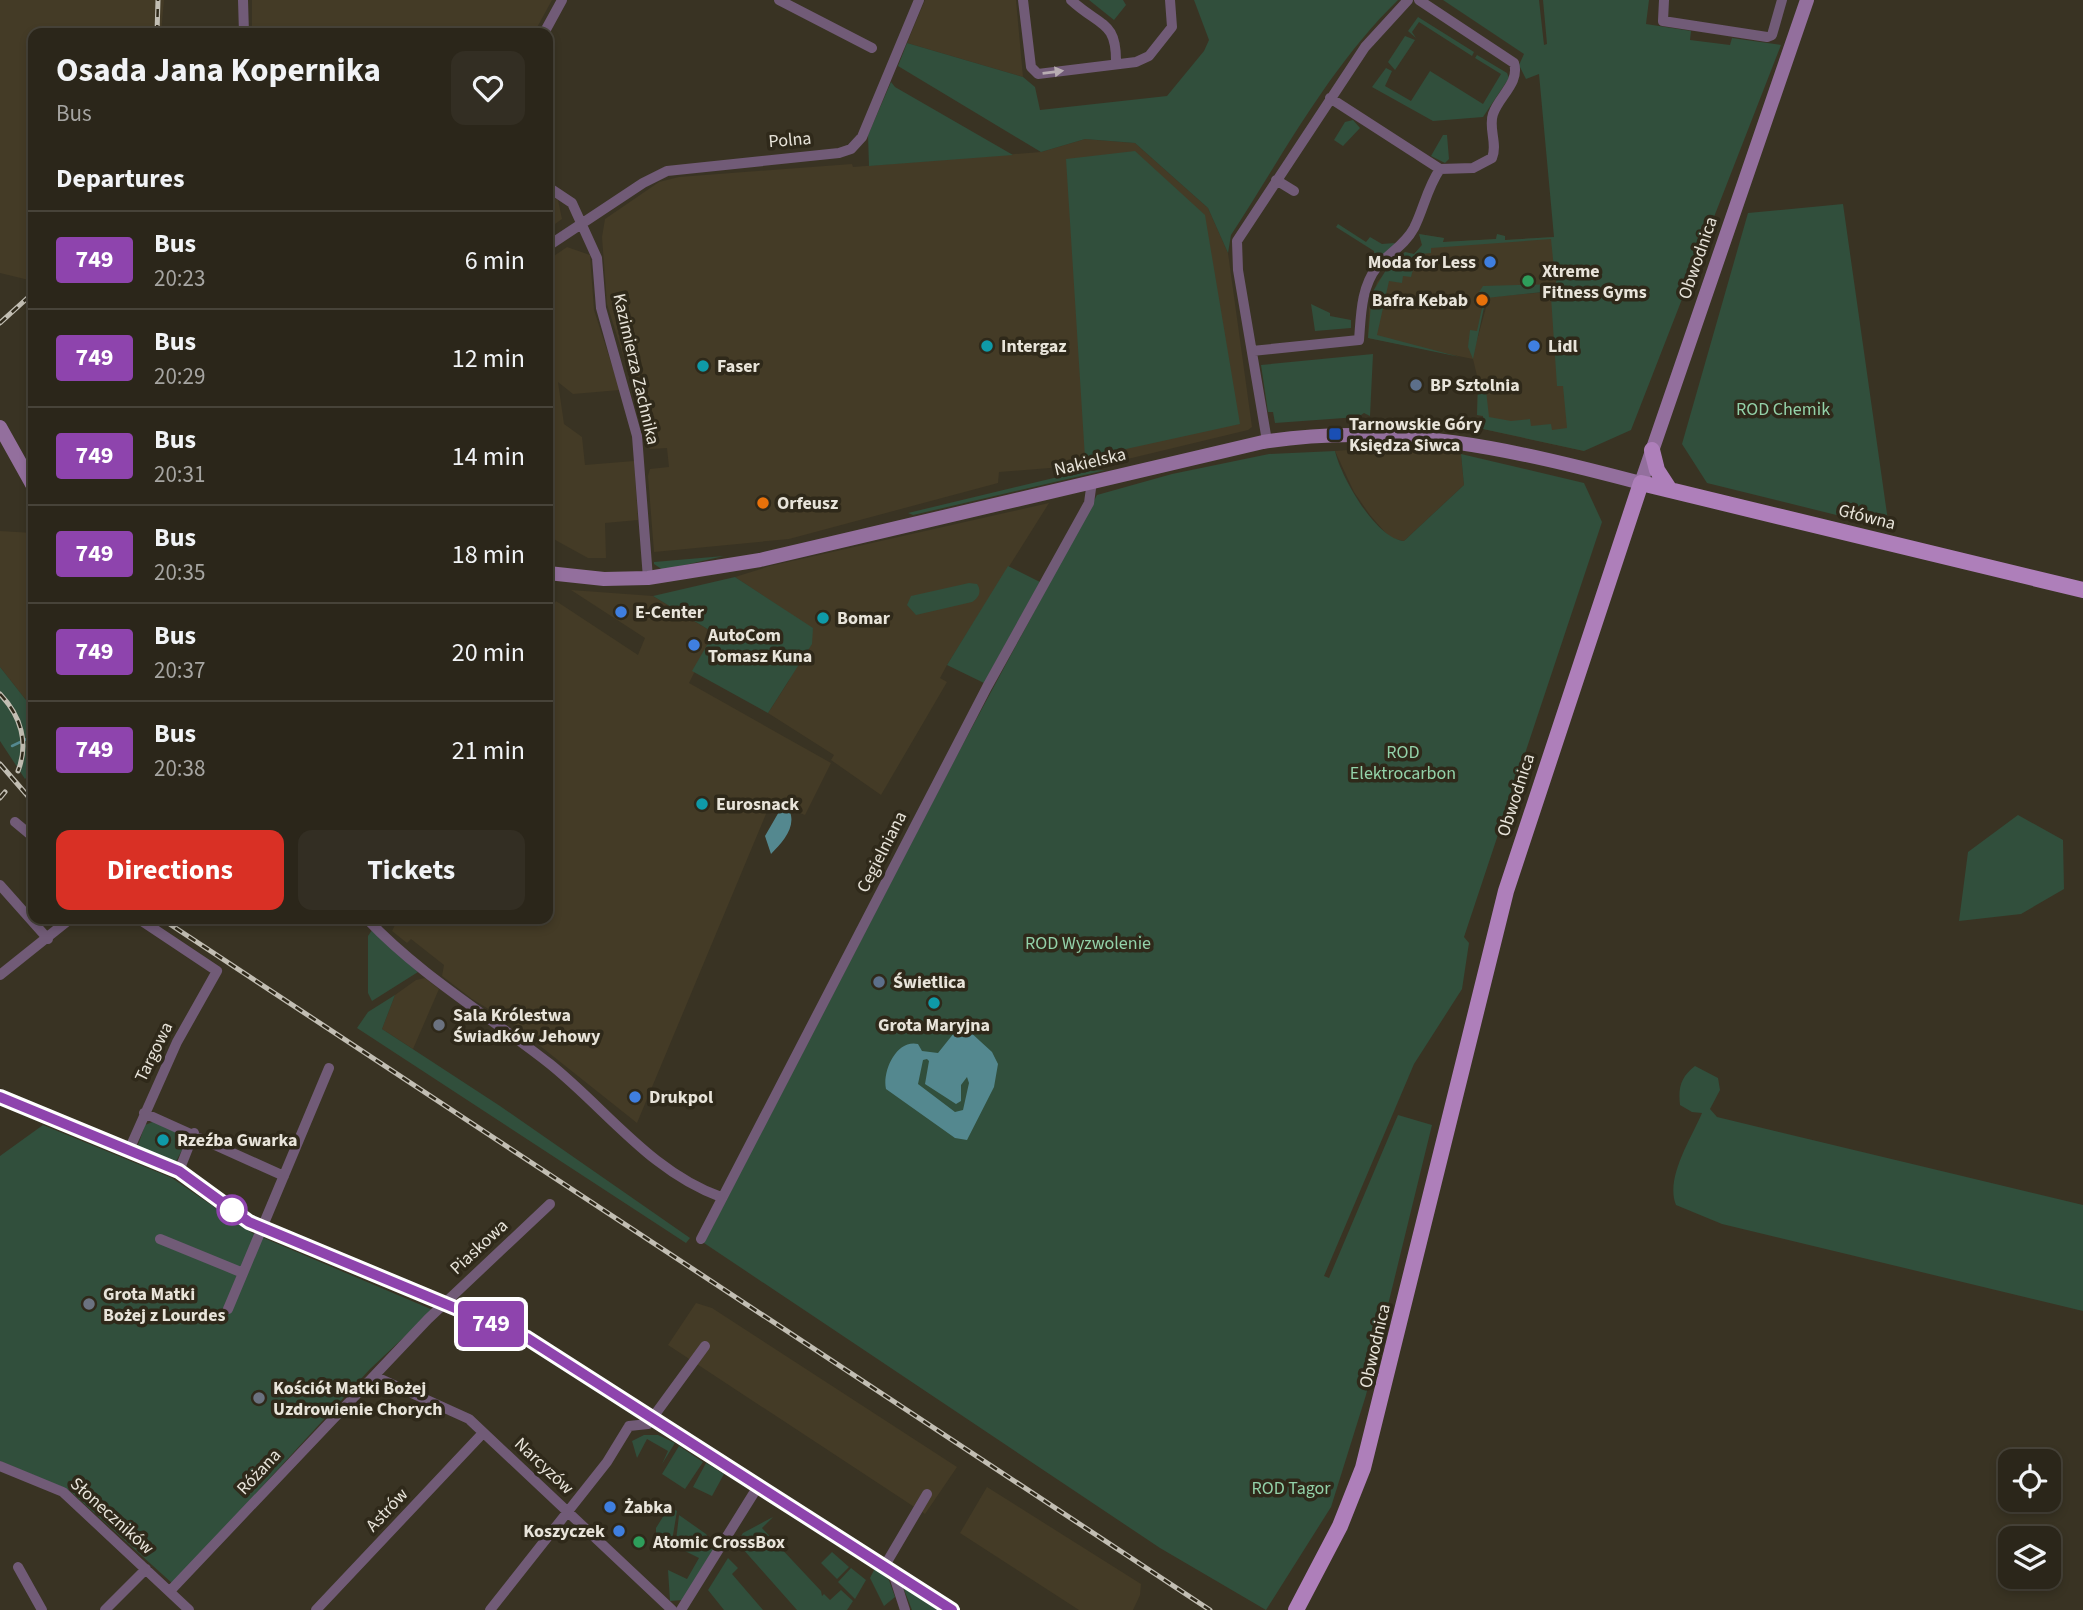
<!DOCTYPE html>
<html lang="en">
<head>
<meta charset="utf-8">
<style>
  :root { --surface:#2b261a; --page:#332e23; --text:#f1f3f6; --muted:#a6a5a2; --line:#474339; --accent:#d93025 }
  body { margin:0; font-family:"Source Sans 3",sans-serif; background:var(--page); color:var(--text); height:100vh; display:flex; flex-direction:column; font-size:26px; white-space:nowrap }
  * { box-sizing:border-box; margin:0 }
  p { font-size:23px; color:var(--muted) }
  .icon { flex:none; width:38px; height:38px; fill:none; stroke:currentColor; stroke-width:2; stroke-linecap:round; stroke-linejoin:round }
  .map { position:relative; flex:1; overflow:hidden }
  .side { position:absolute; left:28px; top:28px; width:525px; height:896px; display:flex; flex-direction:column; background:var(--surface); border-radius:14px; box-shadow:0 4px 10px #0003,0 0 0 2px var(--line) }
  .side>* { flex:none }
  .badge { padding:0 14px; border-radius:5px; font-size:24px; line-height:46px }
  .fabs { position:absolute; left:1998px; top:1449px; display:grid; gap:14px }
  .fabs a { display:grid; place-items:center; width:63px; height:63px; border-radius:14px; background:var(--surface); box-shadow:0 4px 10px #0003,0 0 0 2px var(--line); font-size:35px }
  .map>.badge { position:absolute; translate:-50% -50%; box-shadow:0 0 0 4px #fff }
  h2 { padding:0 28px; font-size:26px; line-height:63px }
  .round { display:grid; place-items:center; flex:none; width:74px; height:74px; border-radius:14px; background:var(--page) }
  .headline { display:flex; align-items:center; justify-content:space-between; height:119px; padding:0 28px }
  h1 { font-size:33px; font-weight:700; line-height:52px }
  .button { display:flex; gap:14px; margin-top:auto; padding:14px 28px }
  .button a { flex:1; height:80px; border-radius:14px; background:var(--accent); color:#fff; font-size:28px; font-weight:700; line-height:80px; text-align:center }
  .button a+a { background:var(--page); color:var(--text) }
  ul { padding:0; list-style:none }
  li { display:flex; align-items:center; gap:21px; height:98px; padding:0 28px; border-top:2px solid var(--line) }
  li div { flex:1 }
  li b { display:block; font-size:26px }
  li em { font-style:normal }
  li .badge { min-width:77px; font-weight:700; text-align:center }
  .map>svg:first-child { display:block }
  .built { fill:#443b26 }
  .green { fill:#314f3c }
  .water { fill:#54888f; fill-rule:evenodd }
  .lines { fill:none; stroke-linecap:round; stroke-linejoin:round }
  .stream { stroke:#54888f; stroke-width:2.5 }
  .street { stroke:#715b77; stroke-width:10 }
  .secondary { stroke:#936f9d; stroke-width:14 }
  .primary { stroke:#ae7fba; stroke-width:16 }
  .rail-casing { stroke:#c2beb3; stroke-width:5 }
  .rail { stroke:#2f291a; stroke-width:2.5; stroke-dasharray:8; stroke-linecap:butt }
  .oneway { fill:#b8adb2 }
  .line-casing { stroke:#fff; stroke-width:16 }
  .line { stroke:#8e44ad; stroke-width:10 }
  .shop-dot { fill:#3f7fe0; stroke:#2f291a; stroke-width:2.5 }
  .leisure-dot { fill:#2e9e5b; stroke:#2f291a; stroke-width:2.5 }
  .food-dot { fill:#e8710a; stroke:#2f291a; stroke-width:2.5 }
  .culture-dot { fill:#0f9aa8; stroke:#2f291a; stroke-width:2.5 }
  .service-dot { fill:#5c6f8a; stroke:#2f291a; stroke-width:2.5 }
  .transit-dot { fill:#1a4fb4; stroke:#2f291a; stroke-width:2.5 }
  .worship-dot { fill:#6b7280; stroke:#2f291a; stroke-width:2.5 }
  .stop-dot { fill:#fff; stroke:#8e44ad; stroke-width:3.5 }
  .labels { text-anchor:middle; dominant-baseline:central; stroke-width:7; stroke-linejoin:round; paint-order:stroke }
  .street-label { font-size:18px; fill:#e8e4da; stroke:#2f291a }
  .poi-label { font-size:18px; font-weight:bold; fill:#e8e4da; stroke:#2f291a; text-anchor:start }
  .park-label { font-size:18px; fill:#93d2a9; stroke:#2f291a }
</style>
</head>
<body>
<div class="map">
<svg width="2083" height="1610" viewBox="0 0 2083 1610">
  <rect width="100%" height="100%" fill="#393323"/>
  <path class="built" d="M0 0H164L161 33H33V281L0 273Z
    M252 0H552L534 33H252Z
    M925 0H1016L1023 77 907 43Z
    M1085 139 1135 143 1208 208 1228 253 1252 427 1248 430 1111 463 999 472 998 483 789 539 654 552 648 476 650 469 669 467 667 448 650 449 646 444 645 425 607 304 602 237 605 219 659 182 679 177 852 164 853 167 1041 152Z
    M548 194 558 200 562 219 548 229Z
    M1419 234 1444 238 1443 242 1496 239 1497 234 1505 236V240L1554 237 1559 290 1488 287 1475 347 1489 297 1547 292 1551 296 1584 451 1483 429V416L1477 415 1478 380 1473 359 1368 338 1369 308 1377 282 1405 252 1414 254 1422 245Z
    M567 247 590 255 594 310 620 390 573 394 558 382 564 424 582 437 585 465 634 461 638 520 605 523 606 558H588L548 536V260Z
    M1385 447 1461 454 1464 485 1404 541 1390 538 1370 515 1354 492 1335 451Z
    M1049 503 947 665 940 678 947 682 881 795 831 760 834 755 768 713 788 682 813 629 735 577 770 566Z
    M0 531 33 533V709L0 667Z
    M571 590 653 596 714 633 689 683 831 763 805 815 771 802 637 1123 510 1022 472 999 442 976 444 965 411 939 407 943 392 931 398 919H548V615L556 601 638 655 645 638Z
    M425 978 439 989 413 1049 382 1029 395 995 416 980Z
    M696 1303 712 1308 957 1467 925 1514 668 1345Z
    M987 1487 1141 1584 1140 1595 1133 1610H1079L960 1533Z"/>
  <path class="green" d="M1089 0H1123L1126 5 1114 20Z
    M1194 0H1398C1330 66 1283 155 1231 235L1228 253 1208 208 1135 143 1085 139 1041 152 898 66 907 43 1023 77 1035 87 1040 110 1167 96 1204 51 1209 40Z
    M1443 0H1539L1544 45 1547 44 1543 0H1649L1646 24 1691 31 1690 40 1730 45 1732 38 1781 45 1631 430 1584 451 1483 429V416L1477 415 1478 384 1491 387 1486 390 1489 417 1511 421 1530 419 1531 426 1551 424 1552 430 1567 428 1563 386H1557L1551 297 1547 293 1559 290 1558 284 1543 292 1486 298 1473 359 1468 347 1470 330 1477 331 1485 294 1479 292 1483 286 1556 284 1557 269H1554L1551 239 1431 248V253L1421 254 1415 262 1411 277 1403 276 1402 283 1389 281 1377 335 1460 357 1368 338 1372 293 1386 270 1405 252 1414 254 1422 245 1419 234 1444 238 1443 242 1496 239 1497 234 1505 236V240L1554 237 1539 74 1526 79 1519 65 1524 54Z
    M1418 17 1474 52 1472 56 1419 22 1412 32 1416 38 1408 31Z
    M1405 36 1415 40 1395 70 1388 62Z
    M1477 55 1507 73 1509 78 1483 117 1433 121 1372 87 1386 68 1392 71 1385 86 1411 101 1430 71 1483 104 1501 74 1475 58Z
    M891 82 895 87 1013 155 869 166 868 135Z
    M1353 120 1360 128 1343 146 1334 140 1345 122Z
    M1443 135H1447L1449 159 1445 163 1431 156Z
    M1135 151 1205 215 1240 424 1085 458 1066 159Z
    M1843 204 1889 528 1707 483 1682 444 1748 213Z
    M1338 224 1366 242 1370 237 1382 244 1395 243 1365 280 1375 259 1374 251 1336 227Z
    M1311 304 1330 313V316L1351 320V328L1315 331Z
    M1373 354 1370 416 1364 413 1358 417 1275 423 1273 412H1268L1261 365Z
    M1335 451C1341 477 1376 539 1404 541L1464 485 1461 454 1584 483 1602 522 1464 937 1469 943 1462 989 1414 1064 1324 1276 1329 1278 1398 1115 1432 1125 1366 1395 1331 1507 1266 1610 1160 1548 704 1243 956 757 1097 495 1172 474 1269 454Z
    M1106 470 913 515 908 513 1083 471Z
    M724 556 663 570 654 564V562Z
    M1008 566 1040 582 984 683 947 665Z
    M735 577 813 628 812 644 768 713 692 671 714 633 653 596Z
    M969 583 977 584C982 591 979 598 972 602L916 615 907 605 911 596Z
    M0 667 33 709V771L25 779 0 741Z
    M2018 815 2063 840 2064 889 2021 914 1959 921 1968 852Z
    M372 930 418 972 372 1001 368 993V936Z
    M395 995 382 1029 500 1106 690 1238 686 1243 357 1028 368 1012Z
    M1695 1066 1718 1078 1720 1090 1710 1109 1717 1117 2083 1205V1311L1722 1224 1676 1205C1665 1178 1691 1139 1702 1113L1692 1112 1680 1105C1678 1087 1681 1077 1695 1066Z
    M155 1121 189 1137 174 1165 137 1148 145 1125Z
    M43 1125 172 1178 252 1233 433 1310 370 1369 173 1584 69 1490 0 1461V1156Z
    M644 1435H658L675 1443 662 1464 668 1451 647 1439 637 1458 632 1441Z
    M679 1446 703 1462 685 1489 662 1474Z
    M706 1463 724 1474 712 1496 693 1487Z
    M669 1507 677 1511 671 1547 656 1537V1528Z
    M679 1515 706 1534 715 1547 676 1541Z
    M773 1517 762 1528 821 1591 822 1596 824 1594 830 1600 841 1590 853 1601 847 1610H797L742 1548 747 1539 741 1536 743 1533Z
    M681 1545 714 1549 683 1600 670 1601 668 1570 687 1579 699 1558 679 1548Z
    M832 1552 849 1567 837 1579 821 1563Z
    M728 1558 738 1568 732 1574 763 1610H724L708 1590Z
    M851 1568 866 1580 855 1599 838 1582Z
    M875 1568 889 1580 895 1597 884 1606 870 1578Z
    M903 1587 940 1610H912Z"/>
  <path class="water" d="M780 810 790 812C796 828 782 843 771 854L765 836Z
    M958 1028 968 1030 992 1052 998 1064 994 1087 967 1140 955 1138 886 1089C882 1072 896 1039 918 1044L922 1051 938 1053ZM927 1059 929 1061 925 1084 956 1104 961 1101V1085L967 1077 969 1083 963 1110 955 1112 918 1084 923 1060Z"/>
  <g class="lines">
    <path class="stream" d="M12 746 33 736"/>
    <path class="street" d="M243 0 244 33
      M779 0 872 48
      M1023 0 1031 67 1038 74 1136 62 1149 56 1172 27 1170 0
      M1071 0C1100 27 1117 20 1116 64
      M1664 0 1663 21 1767 37 1772 35 1782 0
      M544 33 562 0
      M1330 98 1440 169 1473 168 1492 158C1498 144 1488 128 1493 114 1499 96 1520 83 1514 63L1419 0
      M1276 180 1294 191
      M548 187 572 203 597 258 601 308 637 436 648 578
      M548 246 643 183 667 171 839 153 851 149 862 137 919 0
      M1252 351 1359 340C1361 315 1361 287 1377 267 1389 253 1405 245 1414 228 1424 208 1427 188 1440 169
      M1267 441 1238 270 1237 241 1365 47 1408 0
      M15 822 33 837
      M0 885 48 939
      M367 919C421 976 489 1016 550 1064 607 1110 651 1172 721 1197
      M0 975 70 919
      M0 1097 179 1171 249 1222 527 1338 952 1610
      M144 1113 284 1176
      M129 1150 177 1042 217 971 139 919
      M179 1171 194 1133
      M160 1239 243 1273
      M701 1239 987 687 1089 503 1092 481
      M228 1309 329 1068
      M374 1376 469 1419 672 1610
      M629 1426 648 1424 705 1346
      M0 1466 63 1492 189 1610
      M18 1567 42 1610
      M884 1567 927 1494
      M893 1573 905 1610
      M170 1591 428 1319 550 1204
      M105 1610 146 1569
      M316 1610 483 1433
      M490 1610 607 1462 629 1426
      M681 1610 757 1488"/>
    <path class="secondary" d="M0 427 33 486
      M548 573 604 579 648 578 760 560 1263 442C1393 421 1516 450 1641 483L1807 0"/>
    <path class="primary" d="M1652 450 1657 470 1670 490
      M1296 1610 1340 1526 1363 1468 1506 891 1641 483 2083 590"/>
    <g class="rail-casing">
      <path id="rail" d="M157 33 158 0
        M0 323 33 293
        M0 694C21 716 29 743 18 771
        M0 764 33 802
        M0 798 5 792
        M162 919 1210 1610"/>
    </g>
    <use href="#rail" class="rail"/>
  </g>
  <defs><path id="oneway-solid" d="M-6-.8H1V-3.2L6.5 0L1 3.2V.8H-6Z" transform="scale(1.75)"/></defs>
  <use class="oneway" href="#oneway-solid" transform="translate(1053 72) rotate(-7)"/>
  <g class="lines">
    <g class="line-casing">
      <path id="line" d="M0 1097 179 1171 249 1222 527 1338 952 1610"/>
    </g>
    <use href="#line" class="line"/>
  </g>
  <g class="shop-dot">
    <circle cx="1490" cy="262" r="7"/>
    <circle cx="1534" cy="346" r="7"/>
    <circle cx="621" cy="612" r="7"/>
    <circle cx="694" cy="645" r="7"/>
    <circle cx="635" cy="1097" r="7"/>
    <circle cx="610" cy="1507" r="7"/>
    <circle cx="619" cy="1531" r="7"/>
  </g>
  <g class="leisure-dot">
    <circle cx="1528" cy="281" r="7"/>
    <circle cx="639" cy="1542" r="7"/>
  </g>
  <g class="food-dot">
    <circle cx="1482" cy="300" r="7"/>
    <circle cx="763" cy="503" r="7"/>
  </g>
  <g class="culture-dot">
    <circle cx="987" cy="346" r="7"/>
    <circle cx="703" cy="366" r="7"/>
    <circle cx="823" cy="618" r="7"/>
    <circle cx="702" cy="804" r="7"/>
    <circle cx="934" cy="1003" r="7"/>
    <circle cx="163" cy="1140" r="7"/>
  </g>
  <g class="service-dot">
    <circle cx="1416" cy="385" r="7"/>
    <circle cx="879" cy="982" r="7"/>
  </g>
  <rect class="transit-dot" x="1328" y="427" width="14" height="14" rx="3.5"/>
  <g class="worship-dot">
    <circle cx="439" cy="1025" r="7"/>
    <circle cx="89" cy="1304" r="7"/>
    <circle cx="259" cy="1398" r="7"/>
  </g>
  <circle class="stop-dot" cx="232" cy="1210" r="14"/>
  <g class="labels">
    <g class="street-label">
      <text transform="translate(790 140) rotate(-5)">Polna</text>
      <text transform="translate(1698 258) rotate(-71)">Obwodnica</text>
      <text transform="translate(636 369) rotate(77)">Kazimierza Zachnika</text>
      <text transform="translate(1090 462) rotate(-13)">Nakielska</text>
      <text transform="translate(1867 517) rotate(14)">Główna</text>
      <text transform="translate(1516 795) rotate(-72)">Obwodnica</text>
      <text transform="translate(882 852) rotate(-63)">Cegielniana</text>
      <text transform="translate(154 1052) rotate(-64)">Targowa</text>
      <text transform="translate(479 1247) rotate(-43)">Piaskowa</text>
      <text transform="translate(1375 1346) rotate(-77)">Obwodnica</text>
      <text transform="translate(544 1466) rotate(43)">Narcyzów</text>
      <text transform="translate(259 1472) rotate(-47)">Różana</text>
      <text transform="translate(387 1510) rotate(-47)">Astrów</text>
      <text transform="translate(112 1516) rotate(42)">Słoneczników</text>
    </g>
    <g class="poi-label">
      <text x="1476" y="262" text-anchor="end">Moda for Less</text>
      <text x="1542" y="271">Xtreme<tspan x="1542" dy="21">Fitness Gyms</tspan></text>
      <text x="1468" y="300" text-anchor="end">Bafra Kebab</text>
      <text x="1001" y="346">Intergaz</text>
      <text x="1548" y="346">Lidl</text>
      <text x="717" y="366">Faser</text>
      <text x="1430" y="385">BP Sztolnia</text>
      <text x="1349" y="424">Tarnowskie Góry<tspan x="1349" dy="21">Księdza Siwca</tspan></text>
      <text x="777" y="503">Orfeusz</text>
      <text x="635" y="612">E-Center</text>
      <text x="837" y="618">Bomar</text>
      <text x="708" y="635">AutoCom<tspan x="708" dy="21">Tomasz Kuna</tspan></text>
      <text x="716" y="804">Eurosnack</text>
      <text x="893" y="982">Świetlica</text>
      <text x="453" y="1015">Sala Królestwa<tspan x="453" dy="21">Świadków Jehowy</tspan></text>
      <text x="934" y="1025" text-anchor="middle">Grota Maryjna</text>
      <text x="649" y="1097">Drukpol</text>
      <text x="177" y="1140">Rzeźba Gwarka</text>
      <text x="103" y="1294">Grota Matki<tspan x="103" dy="21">Bożej z Lourdes</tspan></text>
      <text x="273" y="1388">Kościół Matki Bożej<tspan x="273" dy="21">Uzdrowienie Chorych</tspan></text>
      <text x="624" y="1507">Żabka</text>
      <text x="605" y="1531" text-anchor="end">Koszyczek</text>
      <text x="653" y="1542">Atomic CrossBox</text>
    </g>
    <g class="park-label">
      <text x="1783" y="409">ROD Chemik</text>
      <text x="1403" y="752">ROD<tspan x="1403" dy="21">Elektrocarbon</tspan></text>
      <text x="1088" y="943">ROD Wyzwolenie</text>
      <text x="1291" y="1488">ROD Tagor</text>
    </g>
  </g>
</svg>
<div class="fabs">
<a><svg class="icon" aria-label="locate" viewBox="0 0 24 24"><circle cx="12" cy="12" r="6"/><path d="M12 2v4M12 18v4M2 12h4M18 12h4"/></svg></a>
<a><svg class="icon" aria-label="layers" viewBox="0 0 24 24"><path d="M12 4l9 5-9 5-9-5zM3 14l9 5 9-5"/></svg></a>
</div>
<b class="badge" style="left:491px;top:1324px;background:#8e44ad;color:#fff">749</b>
<section class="side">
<div class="headline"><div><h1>Osada Jana Kopernika</h1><p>Bus</p></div><a class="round"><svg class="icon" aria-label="heart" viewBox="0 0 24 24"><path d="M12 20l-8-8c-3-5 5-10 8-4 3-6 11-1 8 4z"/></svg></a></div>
<h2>Departures</h2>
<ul>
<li><span class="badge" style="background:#8e44ad;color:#fff">749</span><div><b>Bus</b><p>20:23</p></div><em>6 min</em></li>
<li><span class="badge" style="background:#8e44ad;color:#fff">749</span><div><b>Bus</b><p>20:29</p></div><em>12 min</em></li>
<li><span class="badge" style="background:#8e44ad;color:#fff">749</span><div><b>Bus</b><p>20:31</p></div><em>14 min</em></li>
<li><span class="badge" style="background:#8e44ad;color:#fff">749</span><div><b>Bus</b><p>20:35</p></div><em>18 min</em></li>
<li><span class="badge" style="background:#8e44ad;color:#fff">749</span><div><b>Bus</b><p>20:37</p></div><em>20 min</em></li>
<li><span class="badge" style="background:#8e44ad;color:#fff">749</span><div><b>Bus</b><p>20:38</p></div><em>21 min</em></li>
</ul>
<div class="button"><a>Directions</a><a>Tickets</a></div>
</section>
</div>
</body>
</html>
